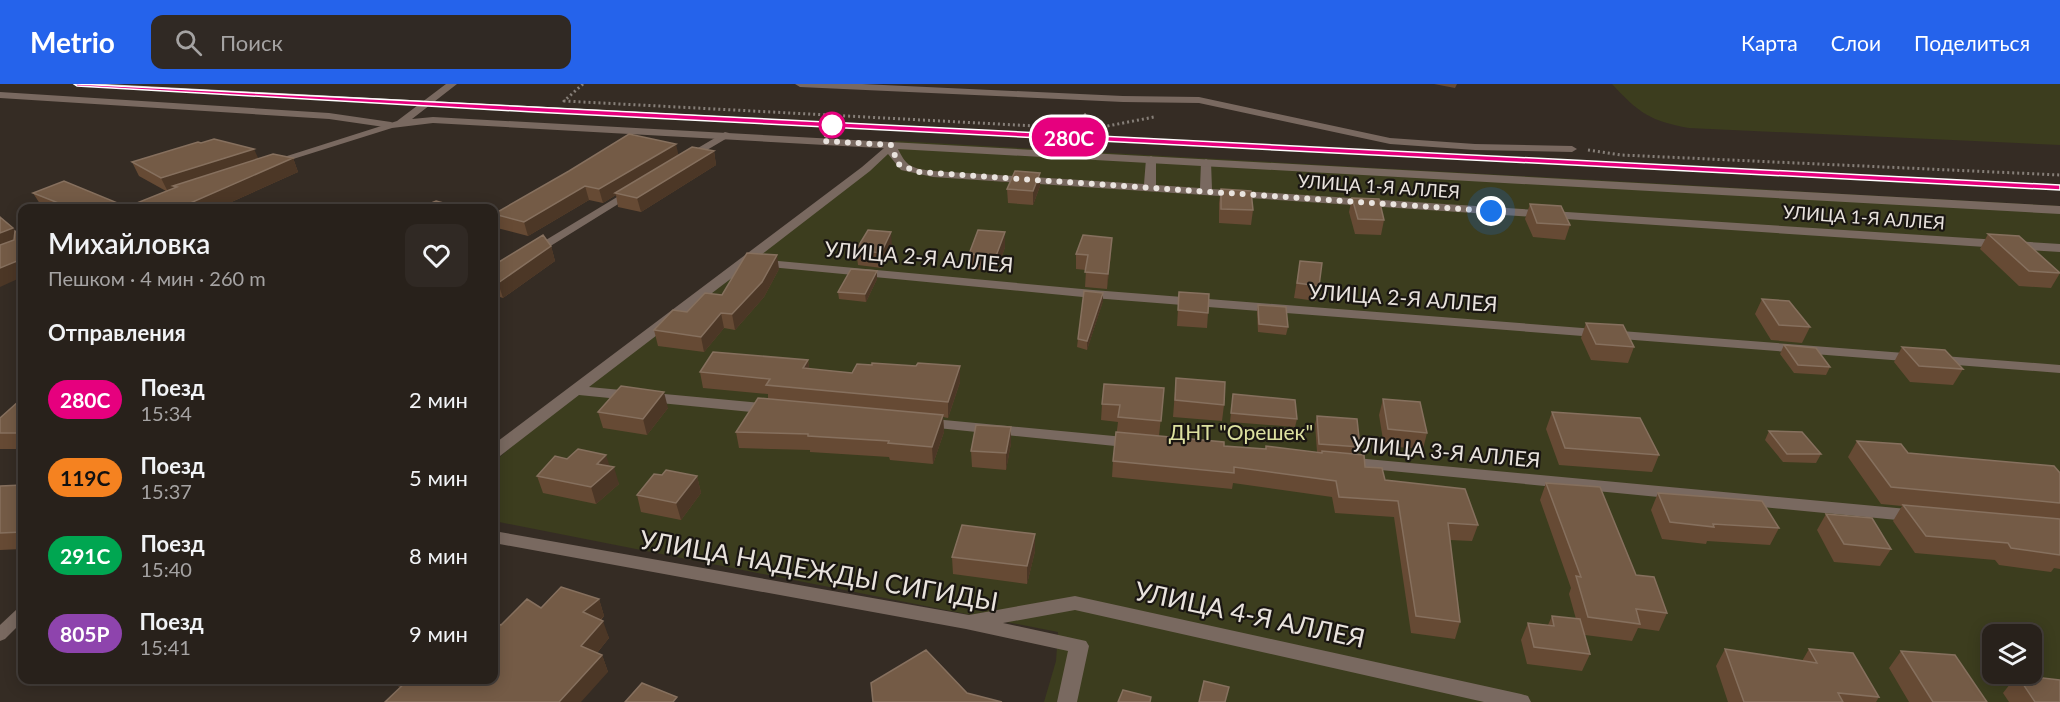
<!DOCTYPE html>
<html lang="ru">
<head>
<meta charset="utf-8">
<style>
  :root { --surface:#28211b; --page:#302924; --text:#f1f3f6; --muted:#a5a3a3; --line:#443e3a; --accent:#2563eb }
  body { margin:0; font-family:Lato,sans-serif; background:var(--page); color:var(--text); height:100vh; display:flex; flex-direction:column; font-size:22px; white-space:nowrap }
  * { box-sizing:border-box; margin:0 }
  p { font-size:20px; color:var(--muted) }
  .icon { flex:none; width:33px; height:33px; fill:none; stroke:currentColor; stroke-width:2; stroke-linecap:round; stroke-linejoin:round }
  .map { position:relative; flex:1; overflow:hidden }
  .side { position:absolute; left:18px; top:120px; width:480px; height:480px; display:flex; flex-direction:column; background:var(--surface); border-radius:12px; box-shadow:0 3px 15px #0003,0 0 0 2px var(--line) }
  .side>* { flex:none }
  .badge { padding:0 12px; border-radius:20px; font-size:21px; line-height:39px }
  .fabs { position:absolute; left:1982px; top:540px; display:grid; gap:12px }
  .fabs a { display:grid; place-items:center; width:60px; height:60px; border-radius:12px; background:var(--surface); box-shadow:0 3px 15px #0003,0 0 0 2px var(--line); font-size:30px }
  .you { position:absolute; width:30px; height:30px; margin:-15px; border:4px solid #fff; border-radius:50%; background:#1a73e8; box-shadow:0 0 0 9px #1a73e833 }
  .map>.badge { position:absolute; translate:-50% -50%; box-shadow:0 0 0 3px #fff }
  h2 { padding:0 30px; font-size:22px; line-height:54px }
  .round { display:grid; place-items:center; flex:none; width:63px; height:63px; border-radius:12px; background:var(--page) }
  .headline { display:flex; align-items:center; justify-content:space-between; height:102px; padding:0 30px }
  h1 { font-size:28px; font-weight:600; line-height:45px }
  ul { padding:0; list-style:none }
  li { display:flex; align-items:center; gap:18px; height:78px; padding:0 30px }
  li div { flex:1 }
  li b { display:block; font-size:22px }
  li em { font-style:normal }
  li .badge { min-width:66px; font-weight:700; text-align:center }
  header { display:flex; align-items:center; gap:36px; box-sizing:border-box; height:84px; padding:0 30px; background:var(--accent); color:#fff }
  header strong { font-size:28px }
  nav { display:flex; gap:33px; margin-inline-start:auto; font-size:21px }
  .search { width:420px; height:54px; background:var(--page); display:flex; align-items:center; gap:15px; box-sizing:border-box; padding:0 21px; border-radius:12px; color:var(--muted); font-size:22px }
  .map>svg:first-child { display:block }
  .green { fill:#3c3d1e; fill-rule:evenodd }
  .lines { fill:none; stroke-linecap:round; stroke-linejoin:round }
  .path { stroke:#867f78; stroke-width:3; stroke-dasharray:2 3; stroke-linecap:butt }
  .service { fill:#796960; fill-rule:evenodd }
  .minor { fill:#796960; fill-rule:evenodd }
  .tertiary { fill:#796960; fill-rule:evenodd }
  .rail { stroke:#c7c1bb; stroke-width:3 }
  .wall { fill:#664a34 }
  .shaded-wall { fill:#4c3726 }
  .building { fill:#745b46; stroke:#86705e; stroke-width:1.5 }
  .line { fill:#e6007e; stroke:#fff; stroke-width:1.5 }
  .walk { stroke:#e9e3de; stroke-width:6; stroke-dasharray:0 10.8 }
  .stop-dot { fill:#fff; stroke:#e6007e; stroke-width:3 }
  .labels { text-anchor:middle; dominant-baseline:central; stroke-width:4.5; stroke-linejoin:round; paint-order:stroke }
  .far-street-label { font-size:18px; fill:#e9e3de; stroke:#1a1612 }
  .street-label { font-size:21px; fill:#e9e3de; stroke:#1a1612 }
  .park-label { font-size:21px; fill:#dde1a0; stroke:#1a1612 }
  .near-street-label { font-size:26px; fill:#e9e3de; stroke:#1a1612 }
</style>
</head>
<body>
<header>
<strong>Metrio</strong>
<div class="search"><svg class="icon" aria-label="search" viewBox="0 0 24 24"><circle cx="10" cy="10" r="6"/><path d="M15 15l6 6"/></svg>Поиск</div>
<nav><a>Карта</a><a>Слои</a><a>Поделиться</a></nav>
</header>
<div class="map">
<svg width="2060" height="618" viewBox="0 0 2060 618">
  <rect width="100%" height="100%" fill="#352c24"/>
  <path class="green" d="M1612 0H2060V61L1689 44C1650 37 1639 29 1612 0Z
    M896 57 2060 122V618H1044L1056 577 1058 548 494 437V378L577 306ZM1992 550H2031V590H1992Z"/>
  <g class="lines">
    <path class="path" d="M583 0 564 17 1092 45 1154 33
      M1084 30 1099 43
      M1588 66 1621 71 2060 91"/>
    <path class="service" d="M22 523V538L5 555 0 557V541L17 525Z"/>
    <path class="minor" d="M795 0H862L1123 12 1199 13 1390 54 1475 60 1572 62 1577 65 1572 68 1475 66 1390 60 1199 19 1123 18 800 3Z
      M0 8 329 29 391 38 396 41 391 44 329 35 0 14Z
      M725 48 729 49V53L690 76 686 77 681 74Z
      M891 58 895 59C906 81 907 84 933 87L1144 100 1146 75 1151 72 1156 75V101L1200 104 1201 78 1206 75 1211 78 1212 105 2060 160V168L933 93 901 86 888 70 870 87 756 175 1093 206 2060 281V289L1093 214 759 182 755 181 754 177 589 303 771 320 776 322 779 325 776 328 771 330 579 311 500 372 494 373V360L862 83Z
      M632 104 638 107 636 109 536 171 532 172 526 168Z
      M923 334 1135 354 1143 359 1135 364 918 342 915 339Z
      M1345 373 1918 426 1924 428 1927 432 1924 436 1918 438 1339 382 1337 378 1339 374Z
      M494 447 969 531 1075 512 1521 610 1528 612 1531 618H1484L1075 526 1003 539 1086 557 1089 562 1077 618H1057L1068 567 966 545 494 459Z"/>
    <path class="tertiary" d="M446 0H457L412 35 433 33 2060 122V130L433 39 392 44 274 81H266L265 79 397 37Z"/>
    <path class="rail" d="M77 0 2060 104"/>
  </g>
  <path class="wall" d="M1434 0H1457L1455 4Z
    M201 59 258 74H293L298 88 218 124H46L42 123 33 109 127 123 166 107 139 92 132 78Z
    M714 67 716 81 641 128 618 123 616 111 603 119 589 116 528 152 497 144 494 133V129L679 71Z
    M1040 102 1033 121 1008 119 1007 105Z
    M1221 105 1253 126 1251 141 1219 139V119Z
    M1352 114 1384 136 1381 151 1355 150 1349 128Z
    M1530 120 1570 141 1565 156 1533 153 1525 135Z
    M1988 150 2060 189 2051 204 2019 202 1980 165Z
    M551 162 555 177 503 214 500 213 494 217V181Z
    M892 163 882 184 858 181 856 166Z
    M1005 163 997 187 970 185 969 170Z
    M1111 169 1107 205 1085 203 1086 186 1076 185V170Z
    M1300 177 1319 202 1316 217 1294 214Z
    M779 185 764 213 735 246 724 244 704 268 658 262 654 246 687 228Z
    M877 187V195L866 218 839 215 838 208Z
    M1179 208 1208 229 1207 244 1177 242Z
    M1762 215 1810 243 1802 259 1771 256 1755 230Z
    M1103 217 1087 266 1077 263 1078 255Z
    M1258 221 1288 243 1286 251 1258 248 1257 229Z
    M1586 239 1634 263 1628 279 1591 276 1581 254Z
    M1784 261 1830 283 1826 291 1794 289 1780 270Z
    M1902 263 1963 285 1953 301 1910 298 1894 278Z
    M808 276 809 285 960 298 948 334 943 333 944 348 933 380 890 376 889 373 810 368V366L739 364 736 348 768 315V310L703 304 700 288Z
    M1176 294 1224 321 1222 337 1173 333Z
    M1164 304 1159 352 1224 362 1321 369 1317 368 1315 340 1317 332 1360 363 1358 371 1365 383 1385 396 1478 441 1472 457 1450 456 1460 538 1455 555 1411 549 1394 433 1335 429 1332 413 1233 399 1232 405 1112 393 1113 377 1118 338 1101 336 1102 320Z
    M1233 310 1297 335 1295 343 1230 338Z
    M1383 315 1427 349 1423 365 1384 362 1379 331Z
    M22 317V365H0V334Z
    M668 324 647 351 603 344 598 328Z
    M1552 328 1659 371 1652 388 1559 381 1546 345Z
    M1769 347 1821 370 1816 379 1783 378 1765 356Z
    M1857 357 1908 369 2060 389V485L2054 484 2051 488 1999 481 1995 476 1915 469 1893 437 1902 422 1881 420 1848 373Z
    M1011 359 1006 386 972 383 971 367Z
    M610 382 619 400 596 420 543 409 537 392Z
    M662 391 697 392 701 409 681 436 641 428 637 411Z
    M1546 399 1636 491 1667 529 1659 547 1638 544 1632 557 1585 551 1590 570 1582 587 1527 580 1521 556 1528 539 1548 541 1552 532 1576 535 1569 510 1571 504 1540 416Z
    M22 401V465L0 466V402Z
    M1658 409 1779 444 1770 461 1707 457 1706 460 1662 455 1651 426Z
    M1826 430 1891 465 1880 482 1834 478 1817 446Z
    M1035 450V467L1027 500 953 490 952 473Z
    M599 515 604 532 601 536 609 554 597 569 602 571 608 588 400 603 383 596H494L501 541 541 524Z
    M1725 565 1802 577 1809 565 1879 613 1876 618H1728L1716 582Z
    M1901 567 1987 618H1909L1889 584Z
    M2017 591 2060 618H2009L2003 609Z"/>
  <path class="shaded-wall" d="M676 60 679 73 615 109 616 111 603 119 599 105Z
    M254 65 260 78 177 103 173 102 175 106 168 108 161 94Z
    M714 67 716 81 641 128 637 114Z
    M293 74 298 88 218 124H179Z
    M1040 89V102L1033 121V107Z
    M585 102 589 116 528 152 524 138Z
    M13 144 21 159 0 167V149Z
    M891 148 892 163 882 184 881 169Z
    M1005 148V163L997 187 996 172Z
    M1112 154 1111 169 1107 205 1108 190Z
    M551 162 555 177 503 214 498 199Z
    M777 171 779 185 764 213 735 246 732 230Z
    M22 175V193L0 203V184Z
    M877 187V195L866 218 865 210Z
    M495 198 500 213 494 217V199Z
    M1103 209V217L1087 266V257Z
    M721 229 724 244 704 268 701 253Z
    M808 276 810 292 803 284Z
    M960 282V298L948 334V318Z
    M664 308 668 324 647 351 643 335Z
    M943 331 944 348 933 380 932 363Z
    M1011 343V359L1006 386V369Z
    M606 371 611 386 614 383 619 400 596 420 591 403 597 380Z
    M697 392 701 409 681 436 676 419Z
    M1035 450V467L1027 500V482Z
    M599 515 604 532 589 546 583 528Z
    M603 537 609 554 588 580 581 562Z
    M602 571 608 588 581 618H559Z"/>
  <path class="building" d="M629 50 676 60 599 105 585 102 524 138 494 130 569 87Z
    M214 55 254 65 161 94 132 78 198 58 201 59Z
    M692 63 714 67 637 114 615 109Z
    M273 70 293 74 179 124H71L33 109 64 97 127 123 177 103 173 102Z
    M1015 87 1040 89 1033 107 1007 105Z
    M1221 105 1251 107 1253 126 1221 125Z
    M1352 114 1379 115 1384 136 1358 135Z
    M436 117 462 124H419Z
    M1530 120 1561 122 1570 141 1537 139Z
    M0 133 13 144 0 149Z
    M868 146 891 148 881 169 856 166Z
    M978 146 1005 148 996 172 969 170Z
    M15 147 22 153V175L0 184V161L14 156Z
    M1988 150 2019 152 2060 189 2029 187Z
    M543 151 551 162 498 199 495 198 494 199V181Z
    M1083 151 1112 154 1108 190 1085 188 1088 171 1076 170Z
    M747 169 777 171 762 198 732 230 721 229 701 253 654 246 673 226 687 228 705 209 722 211Z
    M1300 177 1322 179 1319 202 1297 199Z
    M851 185 877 187 865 210 838 208Z
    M1084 207 1103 209 1087 257 1078 255Z
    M1179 208 1209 210 1208 229 1178 226Z
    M1762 215 1789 217 1810 243 1779 241Z
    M1258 221 1286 223 1288 243 1259 240Z
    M1586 239 1623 241 1634 263 1596 260Z
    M1784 261 1816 264 1830 283 1798 281Z
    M1902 263 1945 266 1963 285 1919 282Z
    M713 268 808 276 803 284 852 289 857 280 872 281V279L916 282 918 279 960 282 948 318 766 301 770 295 700 288Z
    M1176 294 1225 298 1224 321 1175 316Z
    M1104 300 1164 304 1161 337 1118 333 1120 321 1102 320Z
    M621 302 664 308 643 335 598 328Z
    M1233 310 1295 316 1297 335 1231 329Z
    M758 314 943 331 932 363 888 359 889 357 808 352V350L736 348Z
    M1383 315 1420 318 1427 349 1388 345Z
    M19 317H22V349H0V334Z
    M1552 328 1640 334 1659 371 1565 364Z
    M1317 332 1357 335 1360 363 1319 360Z
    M976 341 1011 343 1006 369 971 367Z
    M1769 347 1802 348 1821 370H1787Z
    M1116 348 1224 358V362L1266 365V362L1322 369V367L1364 371 1365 383 1382 384 1385 396 1465 405 1478 441 1448 439 1460 538 1416 532 1398 417 1339 413 1336 397 1234 383V389L1113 377Z
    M1857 357 1901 360 1908 369 2054 382 2060 389V419L1891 403Z
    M578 365 606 371 597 380 614 383 591 403 537 392 555 372 567 375Z
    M666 386 697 392 676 419 637 411 654 390 662 391Z
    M1546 399 1600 403 1636 491 1654 493 1667 529 1636 525 1640 540 1588 533 1576 492 1581 493Z
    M22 401V448L0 449V402Z
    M1658 409 1762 417 1779 444 1713 440 1714 443 1670 438Z
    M1903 421 2060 435V471L2011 464 2008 459 1926 452Z
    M1826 430 1872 434 1891 465 1844 460Z
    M962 441 1035 450 1027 482 952 473Z
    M561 503 599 515 583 528 603 537 581 562 602 571 559 618H385L408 596H494V538L501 541 527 515 541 524Z
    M1552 532 1580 535 1590 570 1534 563 1528 539 1554 542Z
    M1725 565 1817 579 1809 565 1853 569 1879 613 1838 609 1843 618H1744Z
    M926 566 967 609 1002 618H873L871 599Z
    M1901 567 1955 571 1987 618H1933Z
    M2017 591 2060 596V618H2035Z
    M1204 597 1229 603 1225 618H1199Z
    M642 599 677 613 673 618H625Z
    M1123 606 1151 613 1150 618H1118Z"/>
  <path class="line" d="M74 0H77L533 23 2060 101V106L533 28 77 2Z"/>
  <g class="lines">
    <path class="walk" d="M832 41 823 57 891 61 898 80 918 88 1491 127"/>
  </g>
  <circle class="stop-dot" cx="832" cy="41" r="12"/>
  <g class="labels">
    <g class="far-street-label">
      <text transform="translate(1379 102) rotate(4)">УЛИЦА 1-Я АЛЛЕЯ</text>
      <text transform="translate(1864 133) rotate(4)">УЛИЦА 1-Я АЛЛЕЯ</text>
    </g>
    <g class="street-label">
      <text transform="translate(919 172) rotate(5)">УЛИЦА 2-Я АЛЛЕЯ</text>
      <text transform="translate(1403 213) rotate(4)">УЛИЦА 2-Я АЛЛЕЯ</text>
      <text transform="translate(1446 367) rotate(5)">УЛИЦА 3-Я АЛЛЕЯ</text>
    </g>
    <g class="park-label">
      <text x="1241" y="347">ДНТ "Орешек"</text>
    </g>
    <g class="near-street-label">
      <text transform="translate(819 486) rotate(10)">УЛИЦА НАДЕЖДЫ СИГИДЫ</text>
      <text transform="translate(1250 530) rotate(12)">УЛИЦА 4-Я АЛЛЕЯ</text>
    </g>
  </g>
</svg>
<div class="fabs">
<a><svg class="icon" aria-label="layers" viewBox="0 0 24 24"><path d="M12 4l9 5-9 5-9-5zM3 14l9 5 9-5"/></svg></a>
</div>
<div class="you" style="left:1491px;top:127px"></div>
<b class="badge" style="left:1069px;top:53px;background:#e6007e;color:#fff">280С</b>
<section class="side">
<div class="headline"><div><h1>Михайловка</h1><p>Пешком · 4 мин · 260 m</p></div><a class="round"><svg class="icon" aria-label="heart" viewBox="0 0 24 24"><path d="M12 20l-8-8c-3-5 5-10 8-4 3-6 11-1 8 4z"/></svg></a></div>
<h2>Отправления</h2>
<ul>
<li><span class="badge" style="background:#e6007e;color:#fff">280С</span><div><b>Поезд</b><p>15:34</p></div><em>2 мин</em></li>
<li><span class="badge" style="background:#f58220;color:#111">119С</span><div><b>Поезд</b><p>15:37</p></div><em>5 мин</em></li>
<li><span class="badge" style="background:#00a651;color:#fff">291С</span><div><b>Поезд</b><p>15:40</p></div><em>8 мин</em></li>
<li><span class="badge" style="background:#8e44ad;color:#fff">805Р</span><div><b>Поезд</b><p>15:41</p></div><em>9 мин</em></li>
</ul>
</section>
</div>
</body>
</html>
